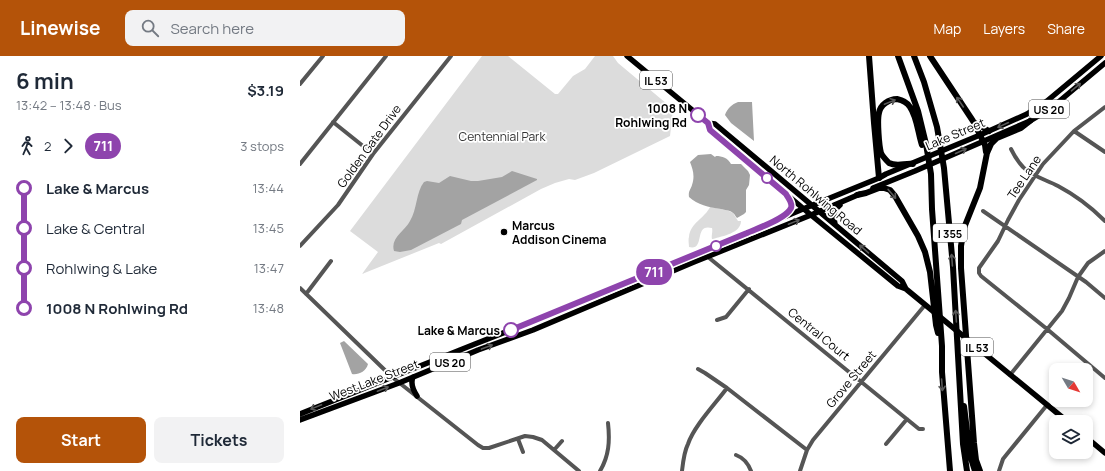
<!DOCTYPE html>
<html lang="en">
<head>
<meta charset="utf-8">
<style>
  :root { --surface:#fff; --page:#f2f2f3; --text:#1f2937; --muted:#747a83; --accent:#b45309 }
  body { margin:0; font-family:Manrope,sans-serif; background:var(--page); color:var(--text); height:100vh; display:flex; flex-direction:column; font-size:15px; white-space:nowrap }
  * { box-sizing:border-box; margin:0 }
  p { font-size:13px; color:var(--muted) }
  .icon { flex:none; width:22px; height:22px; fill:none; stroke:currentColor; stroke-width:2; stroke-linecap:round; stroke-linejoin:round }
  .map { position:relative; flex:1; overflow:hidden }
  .side { display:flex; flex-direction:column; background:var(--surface); width:300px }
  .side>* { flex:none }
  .badge { padding:0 8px; border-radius:13px; font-size:14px; line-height:26px }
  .needle { width:26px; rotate:129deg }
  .buttons { position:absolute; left:749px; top:307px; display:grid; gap:8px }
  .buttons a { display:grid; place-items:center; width:44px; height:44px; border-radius:8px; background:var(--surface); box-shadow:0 2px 6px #0003; font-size:20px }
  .map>.badge { position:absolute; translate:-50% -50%; box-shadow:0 0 0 2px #fff }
  .legs { display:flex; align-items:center; gap:6px; height:44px; padding:0 16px; font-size:13px }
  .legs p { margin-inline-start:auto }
  .summary { display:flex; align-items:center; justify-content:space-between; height:68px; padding:0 16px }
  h1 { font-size:22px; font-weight:700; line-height:30px }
  .button { display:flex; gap:8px; margin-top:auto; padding:8px 16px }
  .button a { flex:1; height:46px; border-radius:8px; background:var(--accent); color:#fff; font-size:16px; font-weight:700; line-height:46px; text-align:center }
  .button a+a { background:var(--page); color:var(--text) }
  ul { padding:0 16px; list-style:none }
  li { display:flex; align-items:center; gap:14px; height:40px; font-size:15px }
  li i { display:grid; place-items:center; width:6px; height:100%; margin:0 5px; background:currentColor }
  li i::after { content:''; width:10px; height:10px; margin:-5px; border:3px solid; border-radius:50%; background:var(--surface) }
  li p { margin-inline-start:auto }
  li:first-child i { background:linear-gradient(#0000 50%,currentColor 0) }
  li:last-child i { background:linear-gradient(currentColor 50%,#0000 0) }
  header { display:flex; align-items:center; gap:24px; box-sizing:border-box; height:56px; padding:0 20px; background:var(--accent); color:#fff }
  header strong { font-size:19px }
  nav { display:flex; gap:22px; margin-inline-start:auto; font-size:14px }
  .search { width:280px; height:36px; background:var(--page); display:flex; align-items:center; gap:10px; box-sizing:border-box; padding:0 14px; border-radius:8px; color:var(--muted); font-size:15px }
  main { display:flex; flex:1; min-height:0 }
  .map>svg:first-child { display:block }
  .green { fill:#dcdcdc }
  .water { fill:#a3a3a3 }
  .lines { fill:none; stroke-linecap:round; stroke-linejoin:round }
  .minor { stroke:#555; stroke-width:4 }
  .major { stroke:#000; stroke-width:5.5 }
  .highway { stroke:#000; stroke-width:6 }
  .oneway { stroke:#595959 }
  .line-1-casing { stroke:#fff; stroke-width:9 }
  .line-1 { stroke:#8e44ad; stroke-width:6 }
  .stop-1-dot { fill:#fff; stroke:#8e44ad; stroke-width:2 }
  .poi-dot { fill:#000; stroke:#fff; stroke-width:1.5 }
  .labels { text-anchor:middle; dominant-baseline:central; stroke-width:3.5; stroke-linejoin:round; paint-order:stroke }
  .shield { fill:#fff; stroke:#4c4c4c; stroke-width:1 }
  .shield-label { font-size:11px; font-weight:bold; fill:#000 }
  .stop-label { font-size:12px; font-weight:bold; fill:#000; stroke:#fff; text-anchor:end }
  .street-label { font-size:12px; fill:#000; stroke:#fff }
  .park-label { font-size:12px; fill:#333; stroke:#fff }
  .poi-label { font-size:12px; font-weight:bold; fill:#000; stroke:#fff; text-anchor:start }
</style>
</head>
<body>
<header>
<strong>Linewise</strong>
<div class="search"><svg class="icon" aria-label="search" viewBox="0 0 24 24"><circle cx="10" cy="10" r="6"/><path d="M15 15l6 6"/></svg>Search here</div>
<nav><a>Map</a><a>Layers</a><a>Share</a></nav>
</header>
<main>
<section class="side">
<div class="summary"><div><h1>6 min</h1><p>13:42 – 13:48 · Bus</p></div><b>$3.19</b></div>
<div class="legs"><svg class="icon" aria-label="walk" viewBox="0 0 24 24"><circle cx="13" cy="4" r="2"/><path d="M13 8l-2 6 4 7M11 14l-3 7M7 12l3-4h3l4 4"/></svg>2<svg class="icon" aria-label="forward" viewBox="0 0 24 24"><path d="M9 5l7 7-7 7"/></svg><b class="badge" style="background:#8e44ad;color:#fff">711</b><p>3 stops</p></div>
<ul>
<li><i style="color:#8e44ad"></i><b>Lake &amp; Marcus</b><p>13:44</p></li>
<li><i style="color:#8e44ad"></i><span>Lake &amp; Central</span><p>13:45</p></li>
<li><i style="color:#8e44ad"></i><span>Rohlwing &amp; Lake</span><p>13:47</p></li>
<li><i style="color:#8e44ad"></i><b>1008 N Rohlwing Rd</b><p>13:48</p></li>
</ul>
<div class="button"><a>Start</a><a>Tickets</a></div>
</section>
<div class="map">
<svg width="805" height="415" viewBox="0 0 805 415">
  <rect width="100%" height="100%" fill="#fff"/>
  <path class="green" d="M182 0H208L255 38H258L273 20 285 13 295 0H313L318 7 373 53 370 80 294 117 275 124 269 123 255 127 241 133 141 188 139 187 62 218 78 196 50 175Z
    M410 151 427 154 433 157 438 165H441C441 177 423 180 413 183H412C411 180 413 176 412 172 393 167 406 195 389 191 389 188 388 184 389 181 390 167 405 162 410 151Z"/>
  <path class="water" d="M438 46H452L454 85 431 67 425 59C427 53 432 48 438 46Z
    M411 98 415 101 416 100C422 100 428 102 431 108H441L448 115 450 119 449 129 446 134V156L444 158 437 162C435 160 435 158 433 157 430 154 425 154 421 153 408 151 398 149 389 141 388 135 391 133 392 129 395 120 393 114 390 106L398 99Z
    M212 115 237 123V124L162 164 161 168 111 194 100 196 94 195C90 182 105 175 110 165 117 154 116 136 124 126L127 125 139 127 150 120 171 125H178L202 121Z
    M44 285 68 308C66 316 58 319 52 318L40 287Z"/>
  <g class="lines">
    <path class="minor" d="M0 28 23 0
      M805 51 774 75 743 108 719 144 708 164 698 185 679 212V217L681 220 747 273 805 322
      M33 66 73 98
      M774 75 805 96
      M711 93C714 99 718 106 723 111 731 120 747 124 758 130 775 139 791 151 805 165
      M0 108 86 0
      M683 155 786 226 805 242
      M0 190 38 149 73 98 151 0
      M408 199V201L619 373H623
      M0 232 92 321 178 389 183 392H189L225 380 233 381 242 384 279 415
      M6 238 31 205
      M417 264 426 261 449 233
      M398 313 405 317 427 332 507 394
      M710 319 762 255 769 242 778 221 788 207 805 195
      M218 383 223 396
      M586 388 607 363
      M254 394 262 385
      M436 399C444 402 448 407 451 415
      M300 415C309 400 310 385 308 367
      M382 415C383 406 384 396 388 388 394 370 416 347 427 332
      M500 415 507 394 513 384 625 249
      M699 415 703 403 707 398 747 349"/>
    <path class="major" d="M327 0 408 67 410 74 511 159 598 230 606 233 768 366
      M408 67 415 68 602 225 606 233
      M573 132 615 115 730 65 750 53 805 7
      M483 160 491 152V147L488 141
      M535 168C533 160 533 154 540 149
      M113 321C110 328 113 334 117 340
      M0 358 175 288 236 264 406 194 503 153 579 122 586 118 680 79 727 58 747 45 801 0
      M0 364 99 327 178 294 233 274 394 206 511 159 560 138
      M786 381 805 397"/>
    <path class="highway" d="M569 0 574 67 579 122
      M598 0 618 55 626 88 631 118 632 153 642 290V316L650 415
      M614 0 624 26 637 71 644 112 653 211 663 388 667 415
      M630 0 673 65 685 89 686 96
      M675 67 689 75
      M613 108C605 107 597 111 589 107 586 104 583 101 581 97 579 90 577 64 579 57 580 49 589 43 597 43 602 44 607 46 610 51 617 61 618 77 622 89
      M557 139 566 137 579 132H584L590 134 595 140 618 180 625 196 630 216 636 269 638 277
      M664 350 670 399 675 415
      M680 415 676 404 674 387 661 212V190L664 172 680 132 687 97 691 88 697 82 721 72 730 65"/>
  </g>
  <defs><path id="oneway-shaft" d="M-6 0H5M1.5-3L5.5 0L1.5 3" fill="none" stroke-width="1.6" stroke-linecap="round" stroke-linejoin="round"/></defs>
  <g class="oneway">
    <use href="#oneway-shaft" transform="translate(776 31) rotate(-40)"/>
    <use href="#oneway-shaft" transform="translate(590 46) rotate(-22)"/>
    <use href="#oneway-shaft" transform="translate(660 46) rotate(-124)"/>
    <use href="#oneway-shaft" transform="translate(703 69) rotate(155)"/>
    <use href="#oneway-shaft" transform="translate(661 95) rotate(-24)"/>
    <use href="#oneway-shaft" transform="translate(592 138) rotate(50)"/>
    <use href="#oneway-shaft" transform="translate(494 166) rotate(-22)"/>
    <use href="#oneway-shaft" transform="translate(564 193) rotate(-139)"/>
    <use href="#oneway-shaft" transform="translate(652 204) rotate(-94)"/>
    <use href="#oneway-shaft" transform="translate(656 260) rotate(-94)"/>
    <use href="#oneway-shaft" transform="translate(187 291) rotate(-20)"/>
    <use href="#oneway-shaft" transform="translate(642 329) rotate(86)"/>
    <use href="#oneway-shaft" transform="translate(83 333) rotate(-21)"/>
    <use href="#oneway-shaft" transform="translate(16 351) rotate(158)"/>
  </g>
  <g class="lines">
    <g class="line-1-casing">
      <path id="line-1" d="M211 274 447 177C458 172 486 163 491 152 493 147 488 142 486 138L410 74 408 67 398 59"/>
    </g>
    <use href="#line-1" class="line-1"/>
  </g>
  <g class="stop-1-dot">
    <circle cx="398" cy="59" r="7"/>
    <circle cx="467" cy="122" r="5"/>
    <circle cx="416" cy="190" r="5"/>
    <circle cx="211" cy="274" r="7"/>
  </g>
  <circle class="poi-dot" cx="204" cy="176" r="4"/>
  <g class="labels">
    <g class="shield">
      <rect x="340" y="15" width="32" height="18" rx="3"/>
      <rect x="729" y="44" width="40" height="18" rx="3"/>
      <rect x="633" y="168" width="34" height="18" rx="3"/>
      <rect x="661" y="282" width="32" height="18" rx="3"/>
      <rect x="130" y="297" width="40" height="18" rx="3"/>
    </g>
    <g class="shield-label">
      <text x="356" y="24">IL 53</text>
      <text x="749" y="53">US 20</text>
      <text x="650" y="177">I 355</text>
      <text x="677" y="291">IL 53</text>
      <text x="150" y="306">US 20</text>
    </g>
    <g class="stop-label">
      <text x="387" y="52">1008 N<tspan x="387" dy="14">Rohlwing Rd</tspan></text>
      <text x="200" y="274">Lake &amp; Marcus</text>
    </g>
    <g class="street-label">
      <text transform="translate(655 78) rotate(-23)">Lake Street</text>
      <text transform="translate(69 90) rotate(-54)">Golden Gate Drive</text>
      <text transform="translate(724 121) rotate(-56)">Tee Lane</text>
      <text transform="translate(516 139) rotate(40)">North Rohlwing Road</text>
      <text transform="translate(519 278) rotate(39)">Central Court</text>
      <text transform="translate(551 323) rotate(-50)">Grove Street</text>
      <text transform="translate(74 324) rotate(-21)">West Lake Street</text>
    </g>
    <g class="park-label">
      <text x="202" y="80">Centennial Park</text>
    </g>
    <g class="poi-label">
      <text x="212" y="169">Marcus<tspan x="212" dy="14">Addison Cinema</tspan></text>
    </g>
  </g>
</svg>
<div class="buttons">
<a><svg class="needle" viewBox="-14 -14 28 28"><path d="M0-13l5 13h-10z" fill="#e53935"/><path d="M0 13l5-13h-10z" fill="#747a83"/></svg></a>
<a><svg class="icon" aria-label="layers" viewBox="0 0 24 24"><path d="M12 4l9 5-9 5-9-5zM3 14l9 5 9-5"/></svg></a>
</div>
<b class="badge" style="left:354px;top:216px;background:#8e44ad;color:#fff">711</b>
</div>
</main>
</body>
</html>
